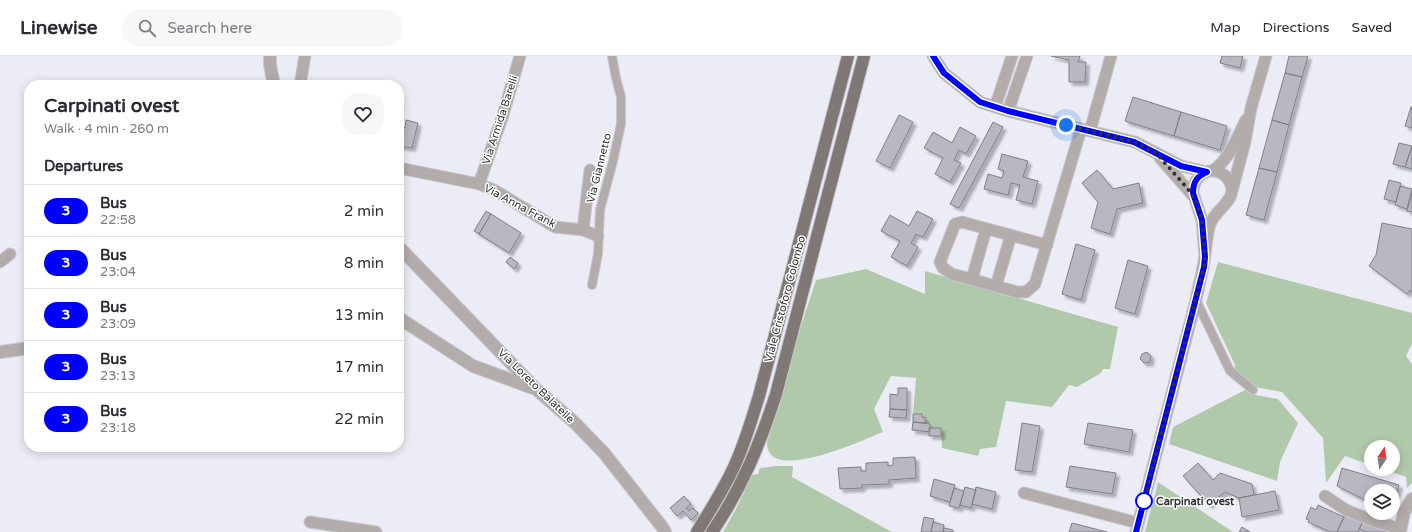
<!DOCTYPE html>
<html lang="en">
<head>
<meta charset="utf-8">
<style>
  :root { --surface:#fff; --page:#f7f7f7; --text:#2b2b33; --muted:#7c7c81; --line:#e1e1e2 }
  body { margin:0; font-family:"Varela Round",sans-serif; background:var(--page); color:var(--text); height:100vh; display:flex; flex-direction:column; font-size:15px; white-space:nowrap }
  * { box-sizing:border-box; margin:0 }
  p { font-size:13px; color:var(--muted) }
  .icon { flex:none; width:22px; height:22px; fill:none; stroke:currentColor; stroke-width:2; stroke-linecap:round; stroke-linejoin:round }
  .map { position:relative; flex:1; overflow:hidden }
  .details { position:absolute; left:24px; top:24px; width:380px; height:372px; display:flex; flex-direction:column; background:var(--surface); border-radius:16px; box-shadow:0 2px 10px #0003 }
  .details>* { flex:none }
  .badge { padding:0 8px; border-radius:13px; font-size:14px; line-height:26px }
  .needle { width:26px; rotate:13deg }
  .buttons { position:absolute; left:1364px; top:384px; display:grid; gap:8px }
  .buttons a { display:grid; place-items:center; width:36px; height:36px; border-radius:50%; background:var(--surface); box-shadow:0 2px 10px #0003; font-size:20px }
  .you { position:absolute; width:20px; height:20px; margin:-10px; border:3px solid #fff; border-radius:50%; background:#1a73e8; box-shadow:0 0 0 6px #1a73e833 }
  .map>.badge { position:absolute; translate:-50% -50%; box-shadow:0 0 0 2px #fff }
  h2 { padding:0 20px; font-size:15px; line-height:36px }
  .round { display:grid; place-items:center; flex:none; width:42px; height:42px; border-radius:16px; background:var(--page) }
  .headline { display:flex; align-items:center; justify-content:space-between; height:68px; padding:0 20px }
  h1 { font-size:19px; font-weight:800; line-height:30px }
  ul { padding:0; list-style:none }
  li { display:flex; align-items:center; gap:12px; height:52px; padding:0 20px; border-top:1px solid var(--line) }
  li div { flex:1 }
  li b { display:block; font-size:15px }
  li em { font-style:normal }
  li .badge { min-width:44px; font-weight:700; text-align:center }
  header { display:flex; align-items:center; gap:24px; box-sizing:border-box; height:56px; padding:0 20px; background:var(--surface); border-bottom:1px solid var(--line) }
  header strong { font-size:19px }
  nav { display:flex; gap:22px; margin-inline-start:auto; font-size:14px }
  .search { width:280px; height:36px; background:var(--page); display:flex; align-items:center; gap:10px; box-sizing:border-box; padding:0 14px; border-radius:16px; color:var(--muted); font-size:15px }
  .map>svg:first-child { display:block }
  .green { fill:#b1c9ab }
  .building { fill:#b9b8c1; stroke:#818089; filter:url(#shadow) }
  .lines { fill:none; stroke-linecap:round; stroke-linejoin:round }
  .pedestrian-casing { stroke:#c7c7d0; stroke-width:10 }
  .minor-casing { stroke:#c7c7d0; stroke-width:13 }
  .tertiary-casing { stroke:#c7c7d0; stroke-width:14 }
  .primary-casing { stroke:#c7c7d0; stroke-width:14 }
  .pedestrian { stroke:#b2adab; stroke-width:8 }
  .minor { stroke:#b2adab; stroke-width:11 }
  .tertiary { stroke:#b2adab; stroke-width:12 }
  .primary { stroke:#7f7874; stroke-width:12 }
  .line-casing { stroke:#fff; stroke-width:9 }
  .line { stroke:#00f; stroke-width:6 }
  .walk { stroke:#323236; stroke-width:4; stroke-dasharray:0 7.2 }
  .stop-dot { fill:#fff; stroke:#00f; stroke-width:2 }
  .labels { text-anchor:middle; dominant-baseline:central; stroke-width:3; stroke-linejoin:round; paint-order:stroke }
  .street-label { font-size:11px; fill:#323236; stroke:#fff }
  .stop-label { font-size:11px; font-weight:bold; fill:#323236; stroke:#fff; text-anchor:start }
</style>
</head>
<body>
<header>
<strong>Linewise</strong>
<div class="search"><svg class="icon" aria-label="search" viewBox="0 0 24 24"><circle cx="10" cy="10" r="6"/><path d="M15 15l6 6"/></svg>Search here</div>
<nav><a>Map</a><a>Directions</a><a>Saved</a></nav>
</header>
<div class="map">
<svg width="1412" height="476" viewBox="0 0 1412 476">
  <defs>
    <filter id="shadow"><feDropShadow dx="3.5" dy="3.5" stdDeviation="1" flood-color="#0004"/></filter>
  </defs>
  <rect width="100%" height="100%" fill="#ececf6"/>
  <path class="green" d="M1218 206 1412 257V288L1406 300 1412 308V427L1407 432 1406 421 1384 413H1393V391H1371V409L1345 400 1326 427 1323 382 1282 336 1255 331 1234 313 1235 309 1206 247Z
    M866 213 925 238V215L1118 271 1110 313H1103L1101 317 1077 331 1069 329 1052 351 1006 345 996 391 980 393 978 400 942 392 941 372H929L930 368 925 367V362L922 361V358H913L916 322 891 320 874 353 883 376C865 383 766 430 767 386L781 342 792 298 816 224Z
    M1245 334 1250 338 1278 343 1298 367 1280 406 1277 425 1169 388 1173 371Z
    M776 410H793L792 421 892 476H723L737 451 752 419 758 418 760 412Z
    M1158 426 1233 476H1145Z"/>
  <path class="building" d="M1051 0H1080L1078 6H1086L1085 26H1069V4Z
    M1222 0H1243L1240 12 1220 7Z
    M1289 0H1308L1302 21 1285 17Z
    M1285 17 1302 21 1289 69 1272 64Z
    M1133 41 1181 56 1174 80 1125 65Z
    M1411 51H1412V72L1405 70Z
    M1181 56 1227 70 1220 94 1174 80Z
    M899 59 913 66 890 112 876 105Z
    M406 64 418 67 412 92 399 90V70L405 72Z
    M1272 64 1289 69 1277 116 1259 112Z
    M993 66 1003 71 959 152 950 148Z
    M960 71 976 80 966 98 959 94 954 104 961 107 950 126 935 118 943 102 924 92 933 76 952 87Z
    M1399 87 1412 90 1405 111 1393 108Z
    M1412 90V113L1405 111Z
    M1002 98 1028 105 1023 121 1038 125 1032 148 1016 144 1020 129 1011 127 1008 139 984 133 988 118 1002 122 1004 115 998 113Z
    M1259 112 1277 116 1264 164 1246 159Z
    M1097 114 1113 133 1139 127 1143 147 1117 153 1110 178 1091 172 1098 146 1082 127Z
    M1389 124 1401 127 1396 146 1384 143Z
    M1400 130 1412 133 1407 153 1395 149Z
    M1412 136V156L1407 155Z
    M486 155 491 158 479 178 474 175Z
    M917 155 933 163 923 181 916 178 911 187 918 191 907 210 891 201 900 185 881 175 890 159 909 170Z
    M491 158 521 177 509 197 479 178Z
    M1382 167 1412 173V236L1410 234 1407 238 1369 210 1376 199Z
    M1076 188 1095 194 1081 244 1062 238Z
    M510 201 518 207 514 213 506 206Z
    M1128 204 1148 210 1135 258 1115 252Z
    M1147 296 1151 300 1150 306 1144 307 1140 303 1142 298Z
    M898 332H907V354L890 353V338L898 339Z
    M890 353 907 354 906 362 889 361Z
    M913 358H922V361L925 362V367L913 366Z
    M913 366 930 368V376L912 374Z
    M1022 367 1040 370 1032 416 1015 414Z
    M1088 367 1133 374 1129 396 1084 388Z
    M929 372H941V380H929Z
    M915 401 916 422 889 424V428L862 429V432L840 433 838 412 861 411V415H866V407L888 406V410L893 409V402Z
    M1198 407 1213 424 1220 417 1252 428 1254 439 1239 442 1225 436 1209 449 1183 420Z
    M1070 410 1116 417 1112 438 1066 431Z
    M1342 412 1399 429 1393 448V435H1371V447L1337 430Z
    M934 423 955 429 950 446 930 440Z
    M965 431 976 434 971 452 960 449Z
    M976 431 996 436 992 453 972 448Z
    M954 432 964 435 959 452 949 450Z
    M1275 435 1279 454 1242 461 1239 442Z
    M684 440 691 448 686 452 689 455 693 452 698 457 691 464 683 455 677 460 670 452Z
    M1318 449 1344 461 1337 476H1330L1308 466 1309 464 1306 463 1311 451 1316 454Z
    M1345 459 1362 467 1358 476H1337Z
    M924 461 934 463 931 476H921Z
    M933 466 944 469 943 476H931Z
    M1363 466 1391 476H1367L1359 473Z
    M1072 467 1107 476H1069Z
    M1242 471 1250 476H1239Z
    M944 472 953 474V476H943Z"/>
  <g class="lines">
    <g class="pedestrian-casing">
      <path id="pedestrian" d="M592 229 598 198 600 154 613 105 621 68V41L616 22 612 0
        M1196 244 1230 315 1253 334"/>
    </g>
    <g class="minor-casing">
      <path id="minor" d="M933 0 944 17 980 46 1008 55 1135 86 1181 110 1207 116
        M300 29 305 0
        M995 51 1012 0
        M1008 55 1027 0
        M1090 75 1111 0
        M1160 102 1195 142
        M399 112 479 128 496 135 555 171 583 174 590 114
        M1212 115C1229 105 1237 81 1246 64
        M479 128 503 59 520 0
        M1232 135 1245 86 1251 52 1266 0
        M583 174 598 180
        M1047 189 962 166 955 168 940 206 943 212 952 218 1017 236H1026L1035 228 1081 73
        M0 206 10 198
        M972 223 986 173
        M996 230 1011 179
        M1024 437 1138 467
        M1325 440 1346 454 1371 464 1400 473
        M310 466 376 476
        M1136 476 1196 244C1198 233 1201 222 1203 211 1206 197 1206 181 1210 168 1215 155 1231 147 1232 135 1232 127 1227 119 1219 116 1204 111 1193 123 1193 137L1202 164 1205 201"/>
    </g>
    <g class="tertiary-casing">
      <path id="tertiary" d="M270 0V9L274 29
        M399 191 536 333 575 367 604 397 663 472 665 476
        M399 262 473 310 533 332
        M0 296 29 292
        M1400 476 1404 456 1412 443"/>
    </g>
    <g class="primary-casing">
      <path id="primary" d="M697 476C709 456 722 436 732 415 744 391 751 365 759 340L848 0
        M712 476C742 432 760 388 776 338L864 0"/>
    </g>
    <use href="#pedestrian" class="pedestrian"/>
    <use href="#minor" class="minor"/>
    <use href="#tertiary" class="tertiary"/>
    <use href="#primary" class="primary"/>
  </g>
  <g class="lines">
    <g class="line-casing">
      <path id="line" d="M933 0 944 17 980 46 1008 55 1134 86 1181 110 1207 116C1197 120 1193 126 1193 137L1202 164 1205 201 1204 211 1136 476"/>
    </g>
    <use href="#line" class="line"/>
    <path class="walk" d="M1066 69 1134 86 1156 97 1188 133 1196 145 1202 164 1205 201 1204 211 1144 445"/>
  </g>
  <circle class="stop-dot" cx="1144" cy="445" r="8"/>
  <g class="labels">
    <g class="street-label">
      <text transform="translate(500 64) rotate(-72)">Via Armida Barelli</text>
      <text transform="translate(599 112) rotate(-76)">Via Giannetto</text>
      <text transform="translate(520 150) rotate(28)">Via Anna Frank</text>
      <text transform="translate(785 243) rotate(-75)">Viale Cristoforo Colombo</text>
      <text transform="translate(536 330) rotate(44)">Via Loreto Balatelle</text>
    </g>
    <g class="stop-label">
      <text x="1156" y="445">Carpinati ovest</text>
    </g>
  </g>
</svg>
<div class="buttons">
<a><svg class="needle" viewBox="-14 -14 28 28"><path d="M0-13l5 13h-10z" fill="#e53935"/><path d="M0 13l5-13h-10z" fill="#7c7c81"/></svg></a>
<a><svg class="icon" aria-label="layers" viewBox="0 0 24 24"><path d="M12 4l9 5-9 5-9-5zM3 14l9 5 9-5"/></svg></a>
</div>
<div class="you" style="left:1066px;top:69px"></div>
<section class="details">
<div class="headline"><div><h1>Carpinati ovest</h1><p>Walk · 4 min · 260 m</p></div><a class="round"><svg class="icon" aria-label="heart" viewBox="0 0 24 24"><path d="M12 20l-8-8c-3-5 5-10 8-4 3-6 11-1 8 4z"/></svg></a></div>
<h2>Departures</h2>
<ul>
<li><span class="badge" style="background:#00f;color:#fff">3</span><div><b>Bus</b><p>22:58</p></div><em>2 min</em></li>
<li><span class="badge" style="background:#00f;color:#fff">3</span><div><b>Bus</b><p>23:04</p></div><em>8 min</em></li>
<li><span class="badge" style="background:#00f;color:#fff">3</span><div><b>Bus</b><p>23:09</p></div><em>13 min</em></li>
<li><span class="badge" style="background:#00f;color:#fff">3</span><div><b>Bus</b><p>23:13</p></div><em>17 min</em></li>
<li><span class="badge" style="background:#00f;color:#fff">3</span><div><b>Bus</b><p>23:18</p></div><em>22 min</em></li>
</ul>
</section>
</div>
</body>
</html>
